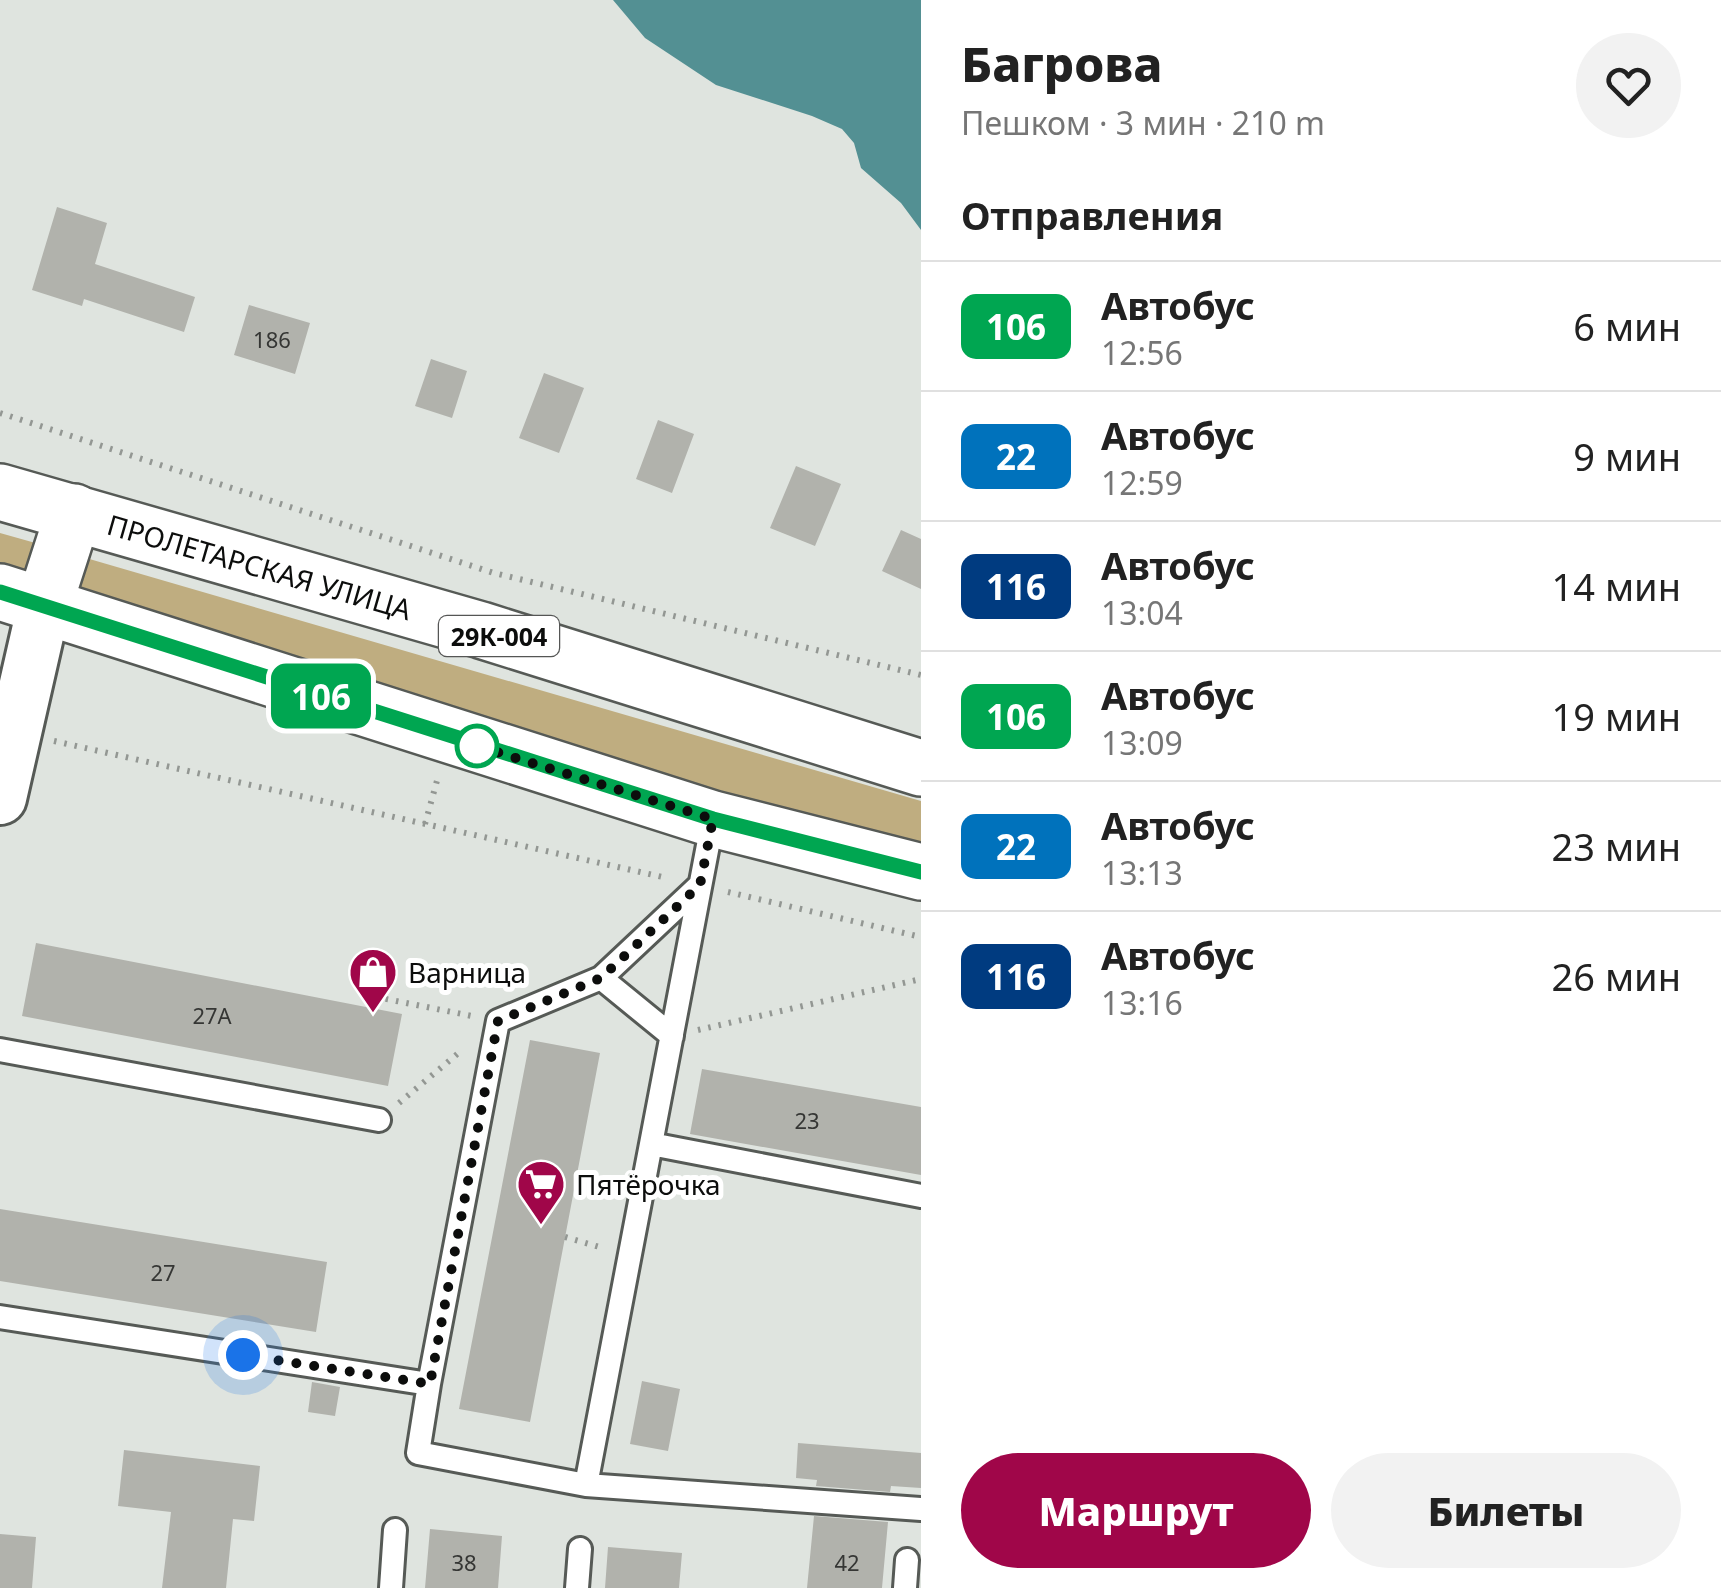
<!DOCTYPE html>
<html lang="ru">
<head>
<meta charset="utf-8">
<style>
  :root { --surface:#fff; --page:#f2f2f2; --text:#222; --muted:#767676; --line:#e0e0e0; --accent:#a00649 }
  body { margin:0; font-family:"Noto Sans",sans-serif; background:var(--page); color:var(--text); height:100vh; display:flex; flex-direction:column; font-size:38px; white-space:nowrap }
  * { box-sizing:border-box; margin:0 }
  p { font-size:32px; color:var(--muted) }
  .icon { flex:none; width:55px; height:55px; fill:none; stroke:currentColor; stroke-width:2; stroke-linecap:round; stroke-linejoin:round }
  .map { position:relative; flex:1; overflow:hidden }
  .panel { display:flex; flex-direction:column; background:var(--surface); width:800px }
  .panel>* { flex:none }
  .badge { padding:0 20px; border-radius:15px; font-size:35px; line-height:65px }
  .you { position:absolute; width:50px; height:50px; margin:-25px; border:8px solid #fff; border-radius:50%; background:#1a73e8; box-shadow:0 0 0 15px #1a73e833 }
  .map>.badge { position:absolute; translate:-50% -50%; box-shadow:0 0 0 5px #fff }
  h2 { padding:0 40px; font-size:38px; line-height:90px }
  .round { display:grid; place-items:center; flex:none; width:105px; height:105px; border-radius:52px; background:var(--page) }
  .head { display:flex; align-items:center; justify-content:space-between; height:170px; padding:0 40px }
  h1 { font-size:48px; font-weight:800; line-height:75px }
  .action { display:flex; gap:20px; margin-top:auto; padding:20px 40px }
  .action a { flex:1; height:115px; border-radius:60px; background:var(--accent); color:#fff; font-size:40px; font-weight:800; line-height:115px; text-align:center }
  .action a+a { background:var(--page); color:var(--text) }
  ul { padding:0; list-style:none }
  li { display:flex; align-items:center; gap:30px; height:130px; padding:0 40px; border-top:2px solid var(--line) }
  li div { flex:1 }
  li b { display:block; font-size:38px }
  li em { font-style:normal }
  li .badge { min-width:110px; font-weight:700; text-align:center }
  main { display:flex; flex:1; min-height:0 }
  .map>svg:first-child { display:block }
  .forest { fill:#bfad80 }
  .water { fill:#539093 }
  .building { fill:#b1b2ac }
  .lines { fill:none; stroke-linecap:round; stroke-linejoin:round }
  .service-casing { stroke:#565a56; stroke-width:28 }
  .tertiary-casing { stroke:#565a56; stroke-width:58 }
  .primary-casing { stroke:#565a56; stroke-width:60 }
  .path { stroke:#939793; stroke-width:6; stroke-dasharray:2.5 8; stroke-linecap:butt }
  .service { stroke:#fff; stroke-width:22 }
  .tertiary { stroke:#fff; stroke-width:52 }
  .primary { stroke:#fff; stroke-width:55 }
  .line-casing { stroke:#fff; stroke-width:22 }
  .line { stroke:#00a651; stroke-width:15 }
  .walk { stroke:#0c0d0c; stroke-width:10; stroke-dasharray:0 18 }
  .stop-dot { fill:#fff; stroke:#00a651; stroke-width:5 }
  .labels { text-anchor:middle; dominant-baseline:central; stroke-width:10; stroke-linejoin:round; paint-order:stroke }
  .number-label { font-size:22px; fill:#353634 }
  .shield { fill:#fff; stroke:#555655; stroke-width:2.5 }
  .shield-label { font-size:25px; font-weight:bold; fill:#0c0d0c }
  .street-label { font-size:28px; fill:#0c0d0c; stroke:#fff }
  .poi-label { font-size:28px; fill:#0c0d0c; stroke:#fff; text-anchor:start }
</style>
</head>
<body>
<main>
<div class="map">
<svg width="921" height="1588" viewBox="0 0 921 1588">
  <rect width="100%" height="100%" fill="#dfe4df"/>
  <path class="forest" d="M0 533 39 544 30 580 0 571Z
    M86 558 921 801V844L720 791 76 594Z"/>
  <path class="water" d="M613 0H921V230L901 203 861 168 854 143 842 129 812 116 716 85 645 38Z"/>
  <path class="building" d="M57 207 107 223 95 264 195 297 184 332 84 299 82 306 32 290Z
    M249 305 310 323 295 374 234 355Z
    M431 359 467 371 452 418 415 406Z
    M544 373 584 388 559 453 519 438Z
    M658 420 694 434 672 493 636 479Z
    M796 466 841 484 815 546 770 528Z
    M901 530 921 539V589L882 571Z
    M36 943 402 1014 388 1086 22 1016Z
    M530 1040 600 1053 530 1422 459 1409Z
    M702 1069 921 1107V1175L690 1134Z
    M0 1209 327 1262 316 1332 0 1281Z
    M642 1381 680 1389 668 1451 630 1444Z
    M312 1382 340 1387 335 1416 308 1412Z
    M798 1443 921 1453V1488L891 1486 890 1492 816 1486 817 1480 796 1478Z
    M124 1450 260 1466 254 1521 233 1519 226 1588H162L171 1512 118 1506Z
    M814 1516 888 1522 882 1588H807Z
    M430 1529 502 1536 498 1588H425Z
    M0 1534 36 1537 32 1588H0Z
    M608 1547 682 1553 679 1588H605Z"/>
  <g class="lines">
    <g class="service-casing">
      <path id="service" d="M713 819 651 1144 921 1196
        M601 978 672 1036
        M0 1050 379 1120
        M0 1317 429 1384 498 1021 601 978 700 885
        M429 1384 418 1453 586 1485 921 1509
        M586 1485 651 1144
        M391 1588 395 1530
        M577 1588 580 1549
        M905 1588 907 1560"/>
    </g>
    <g class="tertiary-casing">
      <path id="tertiary" d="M0 798 44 605"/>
    </g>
    <g class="primary-casing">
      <g id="primary">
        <path id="s1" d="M0 492 481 630 921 768"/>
        <path d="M0 592 713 819 921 872"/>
        <path d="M44 605 74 512"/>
      </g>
    </g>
    <path class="path" d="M0 413 494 573 921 675
      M54 741 667 878
      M425 824 438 777
      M728 892 921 937
      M374 1008 376 997 472 1016
      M698 1030 921 979
      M399 1103 462 1050
      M565 1237 603 1248"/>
    <use href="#service" class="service"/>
    <use href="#tertiary" class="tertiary"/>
    <use href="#primary" class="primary"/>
  </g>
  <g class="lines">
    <g class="line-casing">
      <path id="line" d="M0 592 713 819 921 872"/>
    </g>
    <use href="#line" class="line"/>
    <path class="walk" d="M243 1355 430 1384 498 1021 601 978 700 885 713 819 477 746"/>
  </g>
  <defs>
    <g id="shop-pin" transform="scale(2.5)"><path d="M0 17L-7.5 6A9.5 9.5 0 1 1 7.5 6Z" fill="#a00649" stroke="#fff"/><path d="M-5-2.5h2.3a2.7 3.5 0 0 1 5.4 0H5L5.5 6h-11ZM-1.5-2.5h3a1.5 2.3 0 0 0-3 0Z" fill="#fff"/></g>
    <g id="supermarket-pin" transform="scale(2.5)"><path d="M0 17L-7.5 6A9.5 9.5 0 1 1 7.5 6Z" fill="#a00649" stroke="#fff"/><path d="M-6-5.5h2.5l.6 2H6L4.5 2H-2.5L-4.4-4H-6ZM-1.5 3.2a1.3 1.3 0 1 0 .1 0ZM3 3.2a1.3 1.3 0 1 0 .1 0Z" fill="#fff"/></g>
  </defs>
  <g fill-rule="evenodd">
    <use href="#shop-pin" x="373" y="972"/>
    <use href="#supermarket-pin" x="541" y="1184"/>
  </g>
  <circle class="stop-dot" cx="477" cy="746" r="20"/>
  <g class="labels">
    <g class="number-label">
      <text x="272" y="339">186</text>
      <text x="212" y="1015">27А</text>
      <text x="807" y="1120">23</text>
      <text x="163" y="1272">27</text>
      <text x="464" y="1562">38</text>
      <text x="847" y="1562">42</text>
    </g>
    <rect class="shield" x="439" y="616" width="120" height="40" rx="8"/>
    <g class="shield-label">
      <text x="499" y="636">29К-004</text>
    </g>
    <g class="street-label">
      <text stroke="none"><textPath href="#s1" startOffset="270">ПРОЛЕТАРСКАЯ УЛИЦА</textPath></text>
    </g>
    <g class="poi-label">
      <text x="408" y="972">Варница</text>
      <text x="576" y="1184">Пятёрочка</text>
    </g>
  </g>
</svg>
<div class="you" style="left:243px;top:1355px"></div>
<b class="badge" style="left:321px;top:696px;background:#00a651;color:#fff">106</b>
</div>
<section class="panel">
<div class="head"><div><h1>Багрова</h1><p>Пешком · 3 мин · 210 m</p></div><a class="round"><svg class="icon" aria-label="heart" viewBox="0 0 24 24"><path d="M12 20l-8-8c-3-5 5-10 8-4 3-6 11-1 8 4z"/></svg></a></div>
<h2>Отправления</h2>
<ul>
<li><span class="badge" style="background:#00a651;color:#fff">106</span><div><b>Автобус</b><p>12:56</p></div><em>6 мин</em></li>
<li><span class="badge" style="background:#0072bc;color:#fff">22</span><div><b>Автобус</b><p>12:59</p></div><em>9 мин</em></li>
<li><span class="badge" style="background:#003b80;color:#fff">116</span><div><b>Автобус</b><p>13:04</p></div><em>14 мин</em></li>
<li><span class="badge" style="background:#00a651;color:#fff">106</span><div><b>Автобус</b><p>13:09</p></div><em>19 мин</em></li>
<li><span class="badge" style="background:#0072bc;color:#fff">22</span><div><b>Автобус</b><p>13:13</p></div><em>23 мин</em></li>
<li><span class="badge" style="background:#003b80;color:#fff">116</span><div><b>Автобус</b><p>13:16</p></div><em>26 мин</em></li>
</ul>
<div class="action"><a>Маршрут</a><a>Билеты</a></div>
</section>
</main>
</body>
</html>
